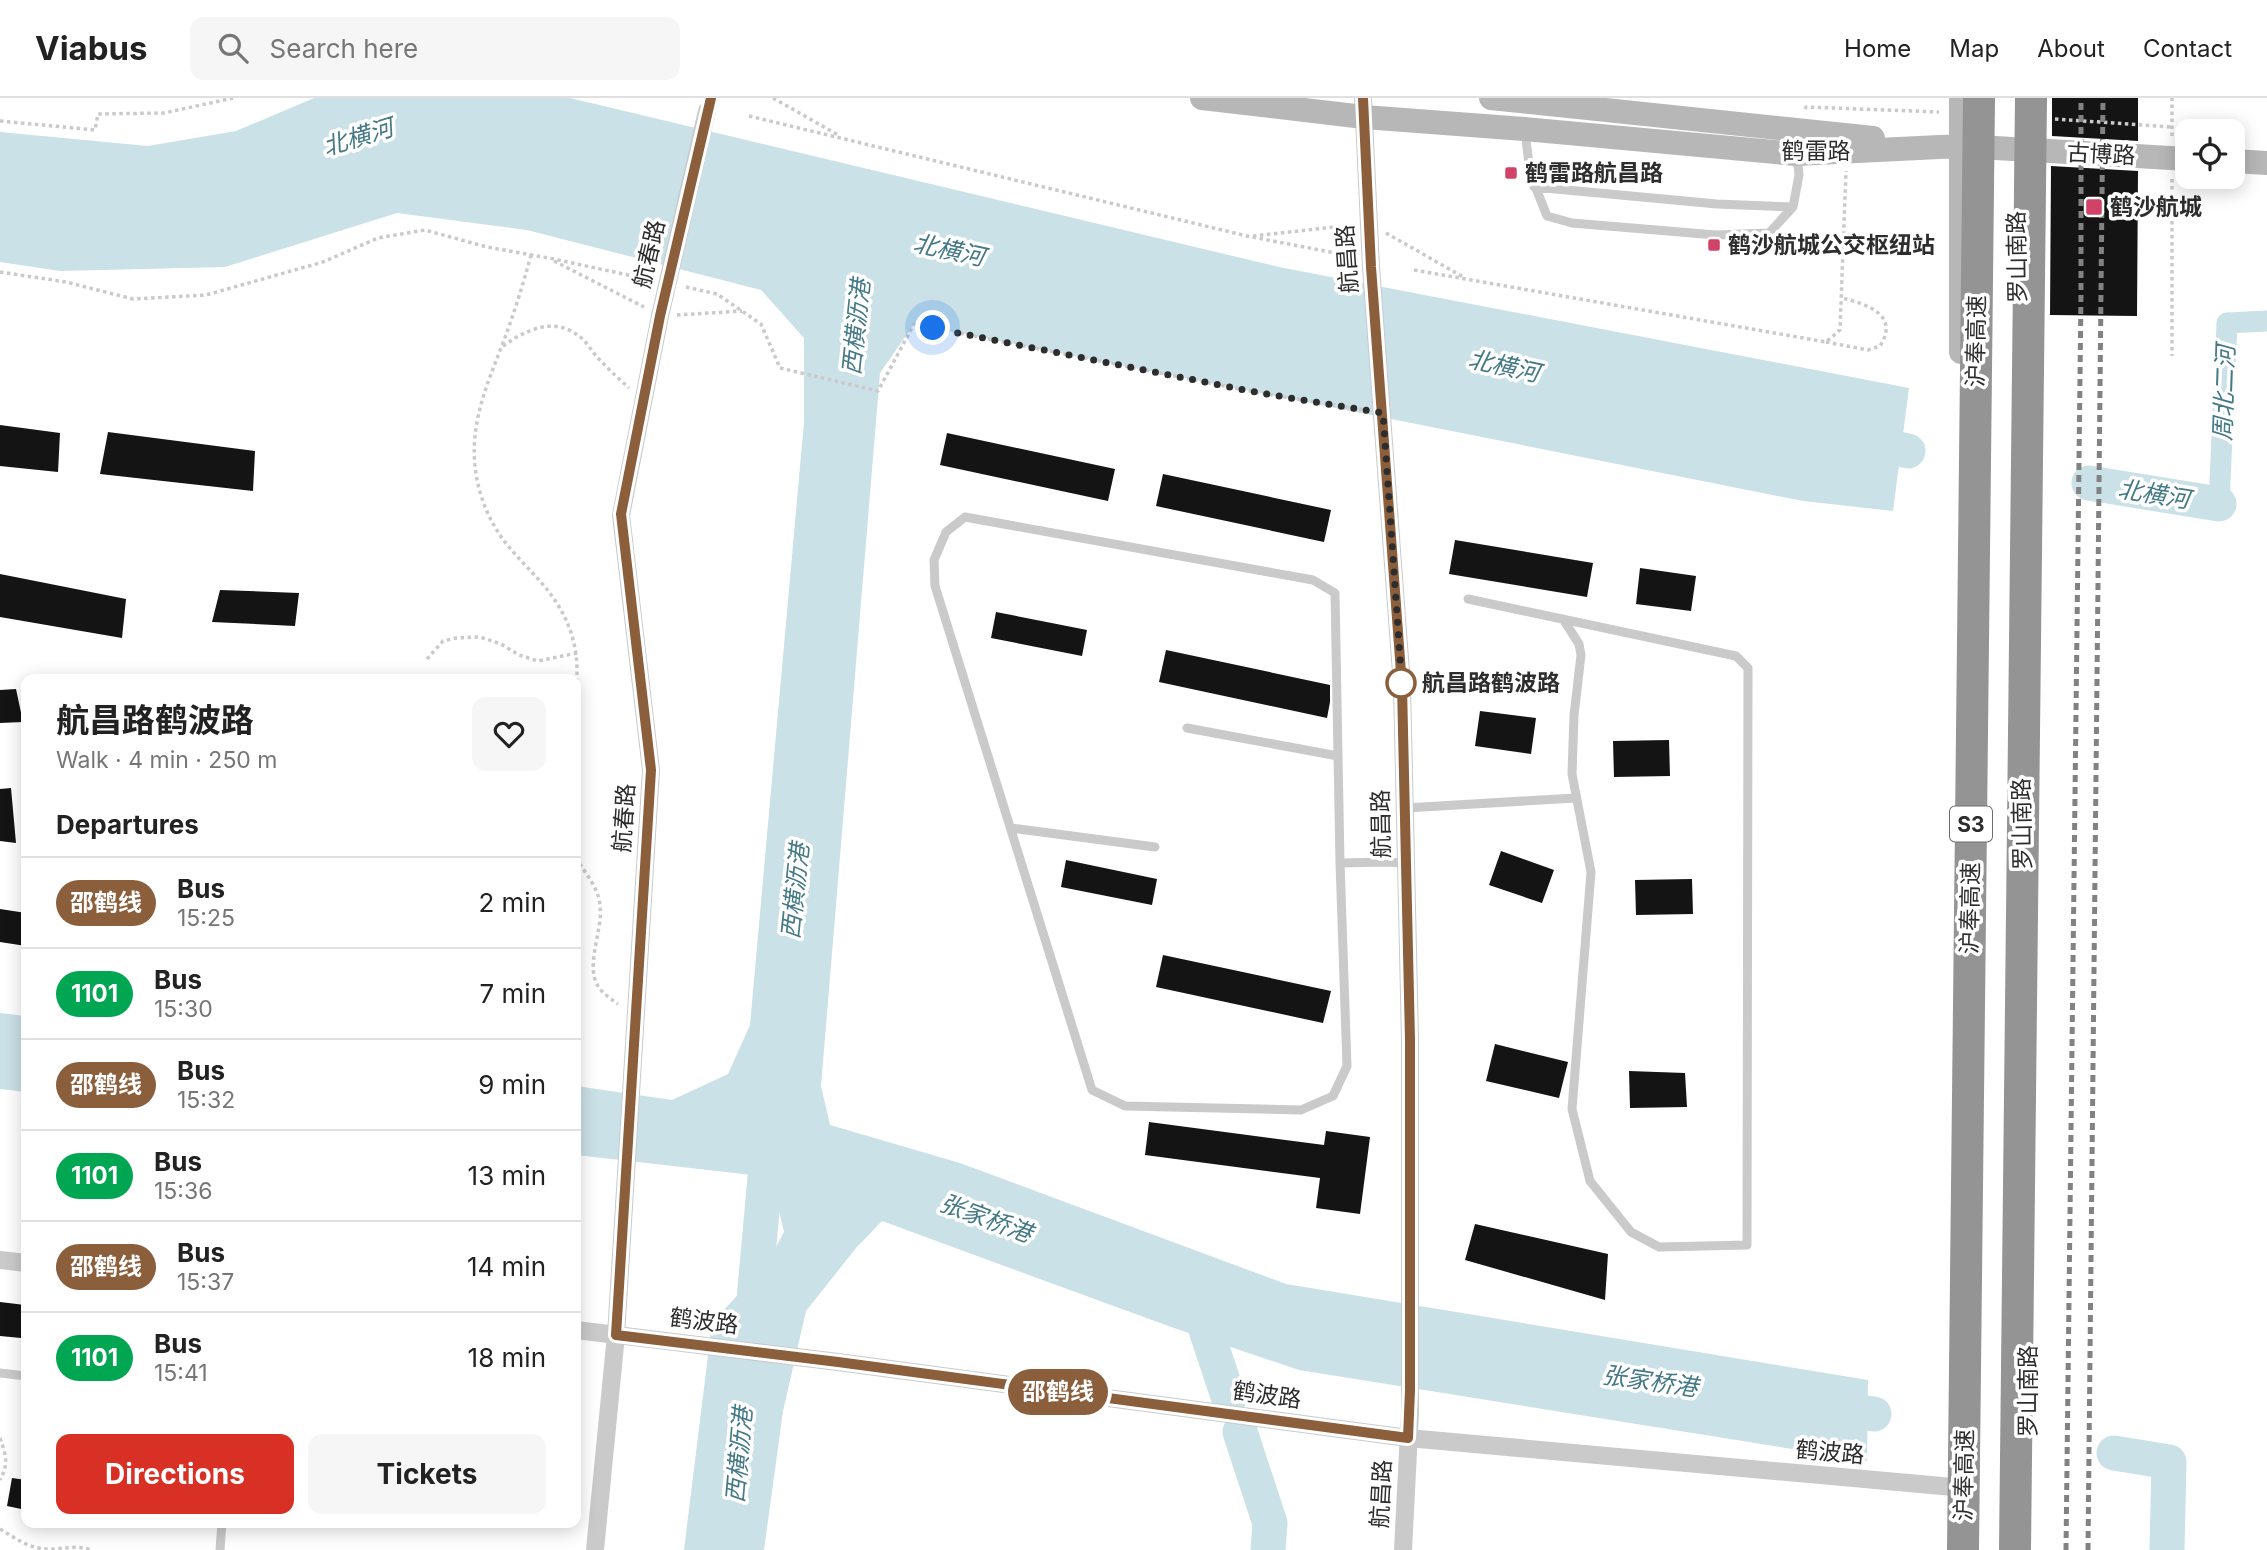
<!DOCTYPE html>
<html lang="en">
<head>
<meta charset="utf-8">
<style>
  :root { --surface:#fff; --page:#f6f6f6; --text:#222; --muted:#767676; --line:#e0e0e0; --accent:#d93025 }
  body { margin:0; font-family:Inter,"Noto Sans SC",sans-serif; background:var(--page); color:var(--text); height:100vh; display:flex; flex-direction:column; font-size:26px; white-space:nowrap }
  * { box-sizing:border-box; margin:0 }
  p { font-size:23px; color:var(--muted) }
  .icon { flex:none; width:38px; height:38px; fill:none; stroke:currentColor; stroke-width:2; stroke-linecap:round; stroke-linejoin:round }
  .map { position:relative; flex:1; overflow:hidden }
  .details { position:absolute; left:21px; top:576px; width:560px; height:854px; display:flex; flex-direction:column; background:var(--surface); border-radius:14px; box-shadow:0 4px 18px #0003 }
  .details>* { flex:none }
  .badge { padding:0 14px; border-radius:23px; font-size:24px; line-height:46px }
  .buttons { position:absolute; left:2175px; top:21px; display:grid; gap:14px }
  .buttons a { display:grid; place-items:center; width:70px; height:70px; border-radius:14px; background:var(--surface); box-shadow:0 4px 18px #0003; font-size:35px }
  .you { position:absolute; width:35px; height:35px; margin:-18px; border:5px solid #fff; border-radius:50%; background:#1a73e8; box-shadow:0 0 0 10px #1a73e833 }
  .map>.badge { position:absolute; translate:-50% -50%; box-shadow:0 0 0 4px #fff }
  h2 { padding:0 35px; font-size:26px; line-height:63px }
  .round { display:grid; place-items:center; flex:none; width:74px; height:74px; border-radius:14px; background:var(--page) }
  .headline { display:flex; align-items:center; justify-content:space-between; height:119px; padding:0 35px }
  h1 { font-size:33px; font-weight:700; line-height:52px }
  .cta { display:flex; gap:14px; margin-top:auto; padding:14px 35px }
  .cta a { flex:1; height:80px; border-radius:14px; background:var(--accent); color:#fff; font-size:28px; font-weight:700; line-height:80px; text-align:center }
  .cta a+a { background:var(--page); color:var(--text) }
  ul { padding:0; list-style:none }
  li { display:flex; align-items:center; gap:21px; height:91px; padding:0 35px; border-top:2px solid var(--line) }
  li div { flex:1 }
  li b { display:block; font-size:26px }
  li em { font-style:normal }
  li .badge { min-width:77px; font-weight:700; text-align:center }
  header { display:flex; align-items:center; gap:42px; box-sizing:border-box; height:98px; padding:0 35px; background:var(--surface); border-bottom:2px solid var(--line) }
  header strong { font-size:33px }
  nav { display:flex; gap:38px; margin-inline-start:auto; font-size:24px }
  .search { width:490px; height:63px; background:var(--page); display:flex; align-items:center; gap:18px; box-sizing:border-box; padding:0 24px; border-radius:14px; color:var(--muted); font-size:26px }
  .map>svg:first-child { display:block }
  .water { fill:#cae1e7 }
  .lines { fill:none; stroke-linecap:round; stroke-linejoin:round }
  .canal { stroke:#cae1e7; stroke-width:21 }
  .river { stroke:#cae1e7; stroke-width:35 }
  .building { fill:#141414 }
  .path { stroke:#cacaca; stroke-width:3.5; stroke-dasharray:3.5 3.5; stroke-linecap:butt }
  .lane { stroke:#cacaca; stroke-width:9 }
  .street { stroke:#cacaca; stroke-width:18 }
  .secondary { stroke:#b7b7b7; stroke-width:24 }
  .rail { stroke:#828282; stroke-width:5; stroke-dasharray:7 5; stroke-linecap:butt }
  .street-bridge { stroke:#cacaca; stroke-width:18 }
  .highway-bridge { stroke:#949494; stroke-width:32 }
  .line-casing { stroke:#fff; stroke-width:16 }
  .line { stroke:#8b5e3c; stroke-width:10 }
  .walk { stroke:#2d2d2d; stroke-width:7; stroke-dasharray:0 12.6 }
  .poi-dot { fill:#d14269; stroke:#fff; stroke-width:2.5 }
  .stop-dot { fill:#fff; stroke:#8b5e3c; stroke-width:3.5 }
  .labels { text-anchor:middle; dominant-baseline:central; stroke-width:7; stroke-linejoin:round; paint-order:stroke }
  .shield { fill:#fff; stroke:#6c6c6c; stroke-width:2 }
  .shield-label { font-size:21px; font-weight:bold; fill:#2d2d2d }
  .street-label { font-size:23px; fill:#2d2d2d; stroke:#fff }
  .poi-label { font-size:23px; font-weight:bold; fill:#2d2d2d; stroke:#fff; text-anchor:start }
  .stop-label { font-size:23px; font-weight:bold; fill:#2d2d2d; stroke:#fff; text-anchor:start }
  .water-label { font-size:24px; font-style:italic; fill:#447986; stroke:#fff }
</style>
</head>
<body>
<header>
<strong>Viabus</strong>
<div class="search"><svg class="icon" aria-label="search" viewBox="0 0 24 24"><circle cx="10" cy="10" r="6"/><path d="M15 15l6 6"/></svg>Search here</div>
<nav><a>Home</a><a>Map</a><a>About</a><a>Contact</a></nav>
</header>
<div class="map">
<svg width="2267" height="1452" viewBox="0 0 2267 1452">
  <rect width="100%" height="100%" fill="#fff"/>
  <path class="water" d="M314 0H570L1279 169 1909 290 1893 413 1803 403 914 226 880 275 821 988 830 1027 960 1065 1286 1186 1868 1282 1867 1363 1299 1272 1171 1229 882 1123 856 1150 806 1213 783 1313 764 1452H684L712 1225 768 1164 784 1134 775 1096 761 1078 576 1057V988L672 1002 728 976 750 927 804 324V240L761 192 527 132 397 115 225 169 60 173 0 164V34L148 48 236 33Z
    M0 915 26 918V994L0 991Z"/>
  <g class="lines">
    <path class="canal" d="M2219 406 2227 225 2267 223"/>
    <path class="river" d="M1854 341 1908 353
      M2089 385 2219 406
      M1194 1196 1229 1301
      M752 1224 769 1035
      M1821 1309 1874 1316
      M1240 1334 1270 1425 1268 1452
      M2114 1355 2169 1364 2167 1452"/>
  </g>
  <path class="building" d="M2052 0H2138V43L2052 38Z
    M2051 68 2138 73 2137 218 2050 217Z
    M0 327 60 335 58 374 0 368Z
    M108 334 255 353 253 393 100 376Z
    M947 335 1115 371 1108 403 940 367Z
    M1163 376 1331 412 1324 444 1156 408Z
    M1455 442 1593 465 1587 499 1449 476Z
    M1640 470 1696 478 1691 513 1636 506Z
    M0 476 126 501 122 540 0 519Z
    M220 492 299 495 295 528 212 524Z
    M996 514 1087 532 1082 558 991 540Z
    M1166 552 1330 587V604L1327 620 1159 584Z
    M16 591 23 624 0 625V592Z
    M1480 613 1536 620 1531 656 1475 648Z
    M1669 642 1670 678 1614 679 1613 643Z
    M11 690 16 745 0 743V691Z
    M1501 753 1554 772 1542 805 1489 787Z
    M1066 762 1157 781 1152 807 1061 789Z
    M1692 781 1693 816 1636 817 1635 782Z
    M0 811 26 815V848L0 844Z
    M1163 857 1331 893 1323 925 1156 889Z
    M1495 946 1568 964 1559 1000 1486 983Z
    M1629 973 1685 975 1687 1009 1630 1010Z
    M1149 1024 1324 1047 1326 1033 1370 1039 1360 1116 1316 1110 1320 1080 1145 1057Z
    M1475 1126 1608 1156 1605 1202 1465 1162Z
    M0 1204 25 1207 21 1240 0 1238Z
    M12 1380 26 1382V1412L7 1408Z"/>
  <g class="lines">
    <path class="path" d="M773 0 840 38
      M1805 11 1806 9 1939 14
      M749 18 1247 138 1346 157
      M2055 21 2172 29
      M0 23 95 32 98 16 164 15 233 0
      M2172 38V0
      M2172 81V258
      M1386 135 1465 180
      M1253 138 1353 127
      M531 157C524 183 516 209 507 234 491 278 470 319 475 368 477 388 484 411 495 429 506 449 524 465 539 482 567 513 581 547 576 589
      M554 163 644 209
      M1414 172 1826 244 1840 232 1846 73
      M0 174 66 184 133 201 206 197 323 164 378 140 425 132 487 149 554 161 651 182
      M686 189 717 196 761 226 780 270 878 293 914 226 1260 295 1366 312
      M677 217 742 213
      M1826 244 1868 252 1880 248C1900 217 1867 206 1842 200
      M503 248C526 232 553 218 579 238 586 243 591 252 597 259 607 270 618 280 629 290
      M427 561 443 543 456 540 480 539 501 546 519 557 538 563 577 555
      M576 760C585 775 599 790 600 808 603 833 585 867 598 888 602 895 611 901 618 906
      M0 1340C6 1358 9 1365 0 1382
      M0 1431C15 1440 28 1450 46 1451 61 1452 77 1446 91 1452"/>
    <path class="lane" d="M1525 33 1530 75 1547 118 1572 125 1716 137 1769 135 1793 109 1799 77 1797 58
      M1534 89 1717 106 1793 109
      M1468 501 1736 558 1748 570 1747 1147 1659 1149 1631 1134 1590 1083 1572 1011 1591 774 1572 676 1574 617 1581 557 1579 546 1563 521
      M1187 630 1338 658
      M1405 710 1575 700
      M1011 730 1155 749
      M1340 765 1335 495 1313 482 965 419 946 434 934 462 935 488 1092 992 1125 1008 1301 1012 1333 998 1347 968 1340 765 1385 764 1406 765
      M0 1275 26 1278
      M220 1452 222 1424"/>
    <path class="street" d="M1363 0 1371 169 1402 588 1410 942V1315L1403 1452
      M0 1162 26 1165
      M576 1232 838 1264 1408 1340 1953 1389
      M595 1452 616 1237 651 672 621 417 660 218"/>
    <path class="secondary" d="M1202 0 1364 19 1524 31 1796 56 1960 48
      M1491 0 1873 40
      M1961 0V254
      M1961 48 2188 61
      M2233 63 2267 65"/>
    <path class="rail" d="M2066 1452 2081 196V0
      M2088 1452 2103 0"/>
    <path class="street-bridge" d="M660 218 707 13"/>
    <path class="highway-bridge" d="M1963 1452 1979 0
      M2015 1452 2031 0"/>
  </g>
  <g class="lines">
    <g class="line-casing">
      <path id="line" d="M711 0 660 218 621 416 651 672 616 1237 838 1264 1408 1340 1410 1292V942L1402 588 1371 169 1363 0"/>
    </g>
    <use href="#line" class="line"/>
    <path class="walk" d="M933 230 1260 295 1383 315 1402 588 1401 585"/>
  </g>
  <g class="poi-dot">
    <rect x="1504" y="68" width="14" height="14" rx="3.5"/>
    <rect x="2085" y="100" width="18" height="18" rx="3.5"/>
    <rect x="1707" y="140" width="14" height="14" rx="3.5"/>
  </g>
  <circle class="stop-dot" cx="1401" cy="585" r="14"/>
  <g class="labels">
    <rect class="shield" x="1950" y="708.5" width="42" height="35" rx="5"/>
    <g class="shield-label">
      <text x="1971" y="726">S3</text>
    </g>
    <g class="street-label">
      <text x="1816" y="53">鹤雷路</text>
      <text transform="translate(2101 56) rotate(3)">古博路</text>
      <text transform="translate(649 156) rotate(-77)">航春路</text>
      <text transform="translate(2017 159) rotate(-91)">罗山南路</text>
      <text transform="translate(1347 161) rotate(-94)">航昌路</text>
      <text transform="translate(1976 243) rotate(-89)">沪奉高速</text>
      <text transform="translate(624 720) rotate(-86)">航春路</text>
      <text transform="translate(1381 726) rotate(-91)">航昌路</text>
      <text transform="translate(2022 726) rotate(-91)">罗山南路</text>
      <text transform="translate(1970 810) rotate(-89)">沪奉高速</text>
      <text transform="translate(704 1223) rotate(7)">鹤波路</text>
      <text transform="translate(2028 1293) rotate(-90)">罗山南路</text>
      <text transform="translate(1267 1297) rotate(8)">鹤波路</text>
      <text transform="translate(1830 1354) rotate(5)">鹤波路</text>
      <text transform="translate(1964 1377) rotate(-89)">沪奉高速</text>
      <text transform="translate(1381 1396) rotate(-87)">航昌路</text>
    </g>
    <g class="poi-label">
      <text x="1525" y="75">鹤雷路航昌路</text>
      <text x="2110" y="109">鹤沙航城</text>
      <text x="1728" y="147">鹤沙航城公交枢纽站</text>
    </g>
    <g class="stop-label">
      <text x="1422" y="585">航昌路鹤波路</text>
    </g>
    <g class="water-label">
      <text transform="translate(358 39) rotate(-17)">北横河</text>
      <text transform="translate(949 152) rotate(12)">北横河</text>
      <text transform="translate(856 229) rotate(-84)">西横沥港</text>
      <text transform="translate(1504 268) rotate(12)">北横河</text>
      <text transform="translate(2224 295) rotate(-88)">周北二河</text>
      <text transform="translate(2154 396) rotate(9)">北横河</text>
      <text transform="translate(795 793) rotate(-84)">西横沥港</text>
      <text transform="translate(986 1120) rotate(20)">张家桥港</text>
      <text transform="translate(1650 1283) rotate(8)">张家桥港</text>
      <text transform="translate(739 1357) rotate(-85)">西横沥港</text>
    </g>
  </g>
</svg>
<div class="buttons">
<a><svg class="icon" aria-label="locate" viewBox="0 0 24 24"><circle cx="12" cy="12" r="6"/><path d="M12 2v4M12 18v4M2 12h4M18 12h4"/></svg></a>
</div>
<div class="you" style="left:933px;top:230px"></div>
<b class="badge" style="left:1058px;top:1294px;background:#8b5e3c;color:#fff">邵鹤线</b>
<section class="details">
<div class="headline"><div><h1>航昌路鹤波路</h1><p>Walk · 4 min · 250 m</p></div><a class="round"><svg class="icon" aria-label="heart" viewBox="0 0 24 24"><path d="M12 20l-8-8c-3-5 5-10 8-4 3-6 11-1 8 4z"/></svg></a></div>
<h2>Departures</h2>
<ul>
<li><span class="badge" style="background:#8b5e3c;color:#fff">邵鹤线</span><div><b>Bus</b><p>15:25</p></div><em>2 min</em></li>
<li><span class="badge" style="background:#00a651;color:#fff">1101</span><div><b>Bus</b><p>15:30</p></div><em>7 min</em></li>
<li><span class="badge" style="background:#8b5e3c;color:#fff">邵鹤线</span><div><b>Bus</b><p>15:32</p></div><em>9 min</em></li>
<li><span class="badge" style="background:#00a651;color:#fff">1101</span><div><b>Bus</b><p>15:36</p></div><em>13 min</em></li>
<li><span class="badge" style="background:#8b5e3c;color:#fff">邵鹤线</span><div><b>Bus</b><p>15:37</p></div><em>14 min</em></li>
<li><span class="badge" style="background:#00a651;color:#fff">1101</span><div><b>Bus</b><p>15:41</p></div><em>18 min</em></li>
</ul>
<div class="cta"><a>Directions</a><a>Tickets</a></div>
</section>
</div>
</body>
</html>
